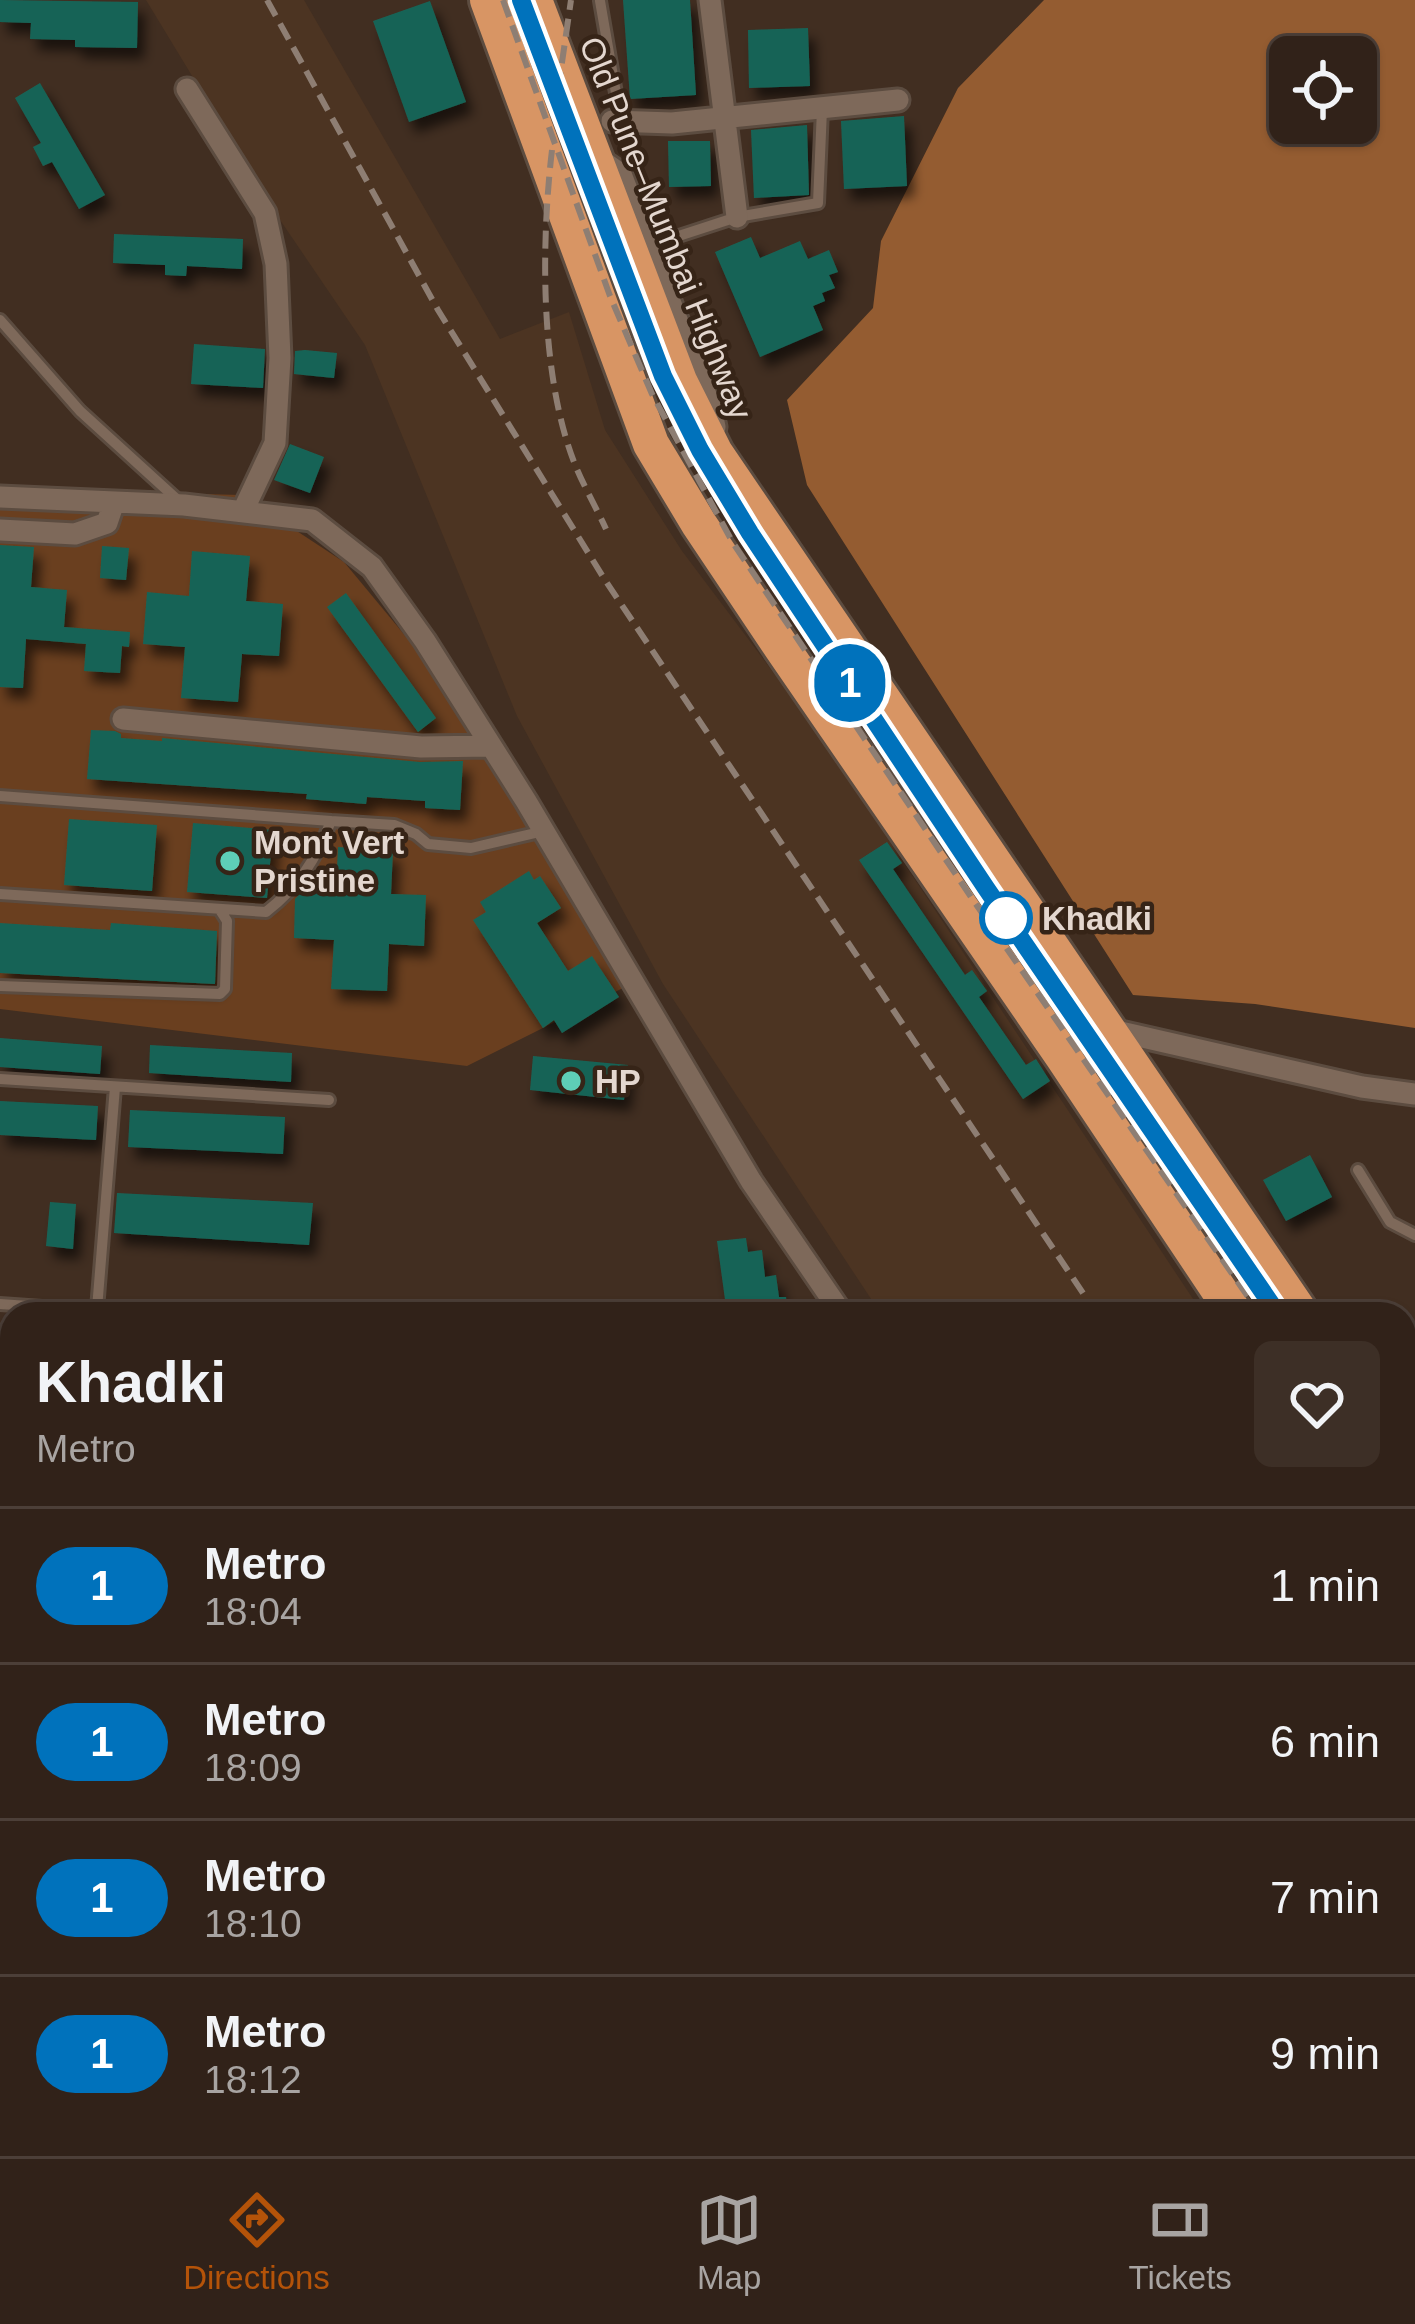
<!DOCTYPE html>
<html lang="en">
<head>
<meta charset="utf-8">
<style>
  :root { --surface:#312219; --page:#3d2f26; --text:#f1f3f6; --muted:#a8a4a2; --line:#4c3f38; --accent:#b45309 }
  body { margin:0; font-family:Arial,sans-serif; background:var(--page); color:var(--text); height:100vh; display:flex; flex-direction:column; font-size:45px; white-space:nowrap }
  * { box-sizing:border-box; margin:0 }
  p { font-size:39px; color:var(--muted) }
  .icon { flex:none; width:66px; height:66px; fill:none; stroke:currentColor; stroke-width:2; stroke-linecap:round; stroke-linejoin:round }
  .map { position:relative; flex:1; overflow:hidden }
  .panel { position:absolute; left:0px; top:1302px; width:1416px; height:855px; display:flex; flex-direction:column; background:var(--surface); border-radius:36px 36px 0 0; box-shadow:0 3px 9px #0004,0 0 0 3px var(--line) }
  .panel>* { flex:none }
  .badge { padding:0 24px; border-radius:39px; font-size:42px; line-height:78px }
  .buttons { position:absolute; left:1269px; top:36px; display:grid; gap:24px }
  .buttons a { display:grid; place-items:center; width:108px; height:108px; border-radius:18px; background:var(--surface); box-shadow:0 3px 9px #0004,0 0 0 3px var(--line); font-size:60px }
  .map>.badge { position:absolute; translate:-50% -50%; box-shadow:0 0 0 6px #fff }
  .round { display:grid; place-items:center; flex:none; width:126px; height:126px; border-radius:18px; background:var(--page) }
  .summary { display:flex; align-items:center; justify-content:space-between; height:204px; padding:0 36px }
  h1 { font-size:57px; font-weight:600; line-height:90px }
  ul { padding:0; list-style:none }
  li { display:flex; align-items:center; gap:36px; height:156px; padding:0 36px; border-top:3px solid var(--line) }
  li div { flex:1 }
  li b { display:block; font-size:45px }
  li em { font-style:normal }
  li .badge { min-width:132px; font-weight:700; text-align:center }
  .menu { display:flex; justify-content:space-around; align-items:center; height:168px; border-top:3px solid var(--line); background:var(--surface); font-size:33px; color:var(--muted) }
  .menu a { display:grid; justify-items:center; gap:6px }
  .menu .active { color:var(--accent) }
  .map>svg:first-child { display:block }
  .built { fill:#4c3422 }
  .green { fill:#6a3f1f }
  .forest { fill:#945c31; fill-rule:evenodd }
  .building { fill:#186457; filter:url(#shadow) }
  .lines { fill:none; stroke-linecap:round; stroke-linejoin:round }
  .lane-casing { stroke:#5c4c40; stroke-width:16 }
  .street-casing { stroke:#5c4c40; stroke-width:27 }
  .secondary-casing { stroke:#5c4c40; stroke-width:33 }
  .primary-casing { stroke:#5c4c40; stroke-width:36 }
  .highway-casing { stroke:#5c4c40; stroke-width:42 }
  .path { stroke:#807065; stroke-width:3; stroke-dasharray:6 9; stroke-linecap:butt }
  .lane { stroke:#7e695a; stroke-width:10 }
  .street { stroke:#7e695a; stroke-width:21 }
  .secondary { stroke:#7e695a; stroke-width:27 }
  .primary { stroke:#b48360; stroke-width:30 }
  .highway { stroke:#d89564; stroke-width:36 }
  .rail { stroke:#8e7e73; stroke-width:6; stroke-dasharray:18 9; stroke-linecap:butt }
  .path-bridge { stroke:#807065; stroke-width:3; stroke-dasharray:6 9; stroke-linecap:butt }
  .line-casing { stroke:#fff; stroke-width:27 }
  .line { stroke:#0072bc; stroke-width:18 }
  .poi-dot { fill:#5eceb7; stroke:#362417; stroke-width:4.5 }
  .stop-dot { fill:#fff; stroke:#0072bc; stroke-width:6 }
  .labels { text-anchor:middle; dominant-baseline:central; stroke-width:9; stroke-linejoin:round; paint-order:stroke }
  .street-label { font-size:33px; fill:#e4d7cf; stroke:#362417 }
  .poi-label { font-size:33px; font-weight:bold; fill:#e4d7cf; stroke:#362417; text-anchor:start }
  .stop-label { font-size:33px; font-weight:bold; fill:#e4d7cf; stroke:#362417; text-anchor:start }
</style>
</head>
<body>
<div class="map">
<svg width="1415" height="2156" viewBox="0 0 1415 2156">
  <defs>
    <filter id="shadow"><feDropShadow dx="7" dy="11" stdDeviation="6" flood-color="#0009"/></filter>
  </defs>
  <rect width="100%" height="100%" fill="#412e21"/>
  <path class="built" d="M146 0H304L500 339 569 312 605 430 682 551 809 720 1203 1314H881L663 984 517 716 365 345 274 211Z
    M1404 1616 1415 1633V2106L1404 2090Z"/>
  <path class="green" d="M0 489 242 495 344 562 481 727 623 988 467 1066 0 1009Z"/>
  <path class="forest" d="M1044 0H1415V1028L1255 1004 1133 995 807 485 787 400 873 308 881 241 958 88ZM1290 57H1356V123H1290Z"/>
  <path class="building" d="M0 0 138 2 137 48 75 47V40L30 39 31 23 0 22Z
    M623 0H690L696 95 630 99Z
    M430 1 466 102 409 122 373 21Z
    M808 28 810 86 749 88 748 30Z
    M40 83 105 195 79 209 52 162 43 166 33 147 41 143 15 98Z
    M904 116 907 186 844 189 841 121Z
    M807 125 809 195 754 198 751 130Z
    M668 141H710L711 186 669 187Z
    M114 234 243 239 242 269 187 266 186 276 165 275V265L113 263Z
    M751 237 760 258 800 241 808 259 829 250 838 272 829 275 835 288 822 293 825 301 813 306 823 330 760 357 715 252Z
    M194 344 265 349 263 388 191 384Z
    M305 350 337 353 334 378 294 374 295 351Z
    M290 444 324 457 310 493 274 480Z
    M0 545 34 547 31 587 67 590 64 627 130 632 129 647 122 646 120 673 84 671 86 644 26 639 23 688 0 687Z
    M102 546 129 548 126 580 100 578Z
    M192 551 250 556 246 601 283 604 279 656 242 654 238 702 181 698 185 647 143 644 147 592 189 596Z
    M346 593 436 718 418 732 327 607Z
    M91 730 115 731 121 734V738L162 741V738L420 762 463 761 460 810 425 808V801L367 797 366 804 306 799 307 794 87 779Z
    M69 819 157 825 152 891 64 885Z
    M193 823 273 830 267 898 187 892Z
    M887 842 902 863 893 869 965 975 972 970 987 991 979 997 1026 1065 1036 1059 1050 1081 1023 1099 859 860Z
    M338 847 393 850 391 894 426 895 424 946 389 944 387 991 331 989 334 940 294 938 295 899 304 889 336 890Z
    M529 871 534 880 540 876 561 908 537 923 568 971 592 956 619 997 562 1033 554 1020 543 1028 473 920 486 912 480 902Z
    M0 923 110 930 111 923 217 931 215 984 0 973Z
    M0 1038 102 1046 100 1074 0 1067Z
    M150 1045 292 1053 291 1082 149 1073Z
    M533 1056 628 1065 624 1100 530 1090Z
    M0 1101 98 1106 96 1140 0 1135Z
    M130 1110 285 1117 283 1154 128 1147Z
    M1310 1155 1332 1197 1286 1221 1263 1180Z
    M117 1193 313 1203 309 1245 114 1233Z
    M50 1202 76 1204 73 1249 46 1246Z
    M746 1238 748 1252 762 1250 765 1277 776 1275 779 1297H786L788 1314H727L717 1241Z"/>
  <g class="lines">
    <g class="lane-casing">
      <path id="lane" d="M600 1 621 122
        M648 246 737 217 818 203 822 109
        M0 320 80 411 181 503
        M0 796 331 821
        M0 894 266 912C298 887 316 860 331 821L394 825 416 834 428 844 471 848 544 831
        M0 986 220 994 225 989 227 921 220 910
        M0 1079 329 1100
        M1358 1170 1390 1222 1415 1235
        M0 1304 141 1314
        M97 1309 115 1087
        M0 1434 12 1435
        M0 1489 12 1490
        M0 1810 12 1811
        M880 2156 897 2145
        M999 2156 1008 2145"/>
    </g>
    <g class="street-casing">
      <path id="street" d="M710 0 737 217
        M187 89 265 213 276 264 280 358 275 443 243 511
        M612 121 672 123 898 100
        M598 158 621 174 711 408 715 427
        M0 497 184 505 312 520 372 567 425 641 526 801 751 1181 842 1314
        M0 530 75 534 107 523 114 502
        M123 719 421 747 491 746
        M1062 1055 1103 1028 1362 1087 1415 1094
        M417 2156 434 2145"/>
    </g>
    <g class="secondary-casing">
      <path id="secondary" d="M1131 2156 1140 2145"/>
    </g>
    <g class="primary-casing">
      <path id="primary" d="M0 1673 12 1674
        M0 1697 12 1698
        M1404 2134 1415 2149"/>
    </g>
    <g class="highway-casing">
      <path id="highway" d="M488 0 651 444 699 524 782 648 1062 1055 1235 1314
        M534 0 679 381 715 453 1301 1314
        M1404 1463 1415 1479
        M1404 1562 1415 1579"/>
    </g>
    <path class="path" d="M1404 1402 1415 1419
      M1404 1647 1415 1640
      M1404 1649 1415 1665
      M1404 1721 1415 1713"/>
    <use href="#lane" class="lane"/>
    <use href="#street" class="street"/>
    <use href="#secondary" class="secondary"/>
    <use href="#primary" class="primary"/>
    <use href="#highway" class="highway"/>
    <path class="rail" d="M267 0 438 310 605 580 1097 1314
      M503 0 610 296 652 394 733 543 971 897 1260 1314
      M540 51C589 183 632 323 699 447 756 554 830 653 897 753
      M558 90 571 0
      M552 150C541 243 540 374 574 462 583 485 596 507 606 529
      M1404 1770 1415 1786"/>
    <path class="path-bridge" d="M1404 1632 1415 1649"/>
  </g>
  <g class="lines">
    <g class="line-casing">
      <path id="line" d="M521 0 663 376 700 450 750 533 986 888 1278 1314"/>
    </g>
    <use href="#line" class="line"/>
  </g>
  <g class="poi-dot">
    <circle cx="230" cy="861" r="12"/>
    <circle cx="571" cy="1081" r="12"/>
  </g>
  <circle class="stop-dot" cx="1006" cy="918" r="24"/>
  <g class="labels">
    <g class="street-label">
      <text transform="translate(666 228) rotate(68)">Old Pune–Mumbai Highway</text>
    </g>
    <g class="poi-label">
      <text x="254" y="842">Mont Vert<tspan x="254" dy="38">Pristine</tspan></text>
      <text x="595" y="1081">HP</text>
    </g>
    <g class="stop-label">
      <text x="1042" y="918">Khadki</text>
    </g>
  </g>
</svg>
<div class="buttons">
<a><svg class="icon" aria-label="locate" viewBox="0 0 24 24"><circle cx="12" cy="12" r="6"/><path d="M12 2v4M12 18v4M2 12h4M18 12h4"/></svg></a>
</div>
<b class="badge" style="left:850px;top:683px;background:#0072bc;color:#fff">1</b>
<section class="panel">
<div class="summary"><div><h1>Khadki</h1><p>Metro</p></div><a class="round"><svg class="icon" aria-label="heart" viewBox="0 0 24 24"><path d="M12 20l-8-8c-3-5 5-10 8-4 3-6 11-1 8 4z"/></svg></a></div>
<ul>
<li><span class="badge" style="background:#0072bc;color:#fff">1</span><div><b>Metro</b><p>18:04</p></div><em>1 min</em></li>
<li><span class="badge" style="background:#0072bc;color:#fff">1</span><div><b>Metro</b><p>18:09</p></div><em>6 min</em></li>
<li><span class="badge" style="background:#0072bc;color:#fff">1</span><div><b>Metro</b><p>18:10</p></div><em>7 min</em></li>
<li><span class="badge" style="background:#0072bc;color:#fff">1</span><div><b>Metro</b><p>18:12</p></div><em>9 min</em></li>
</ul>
</section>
</div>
<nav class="menu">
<a class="active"><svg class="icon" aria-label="directions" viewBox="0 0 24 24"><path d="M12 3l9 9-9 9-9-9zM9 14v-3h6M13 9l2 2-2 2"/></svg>Directions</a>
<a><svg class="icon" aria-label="map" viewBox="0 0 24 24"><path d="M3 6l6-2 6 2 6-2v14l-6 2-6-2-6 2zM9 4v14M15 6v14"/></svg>Map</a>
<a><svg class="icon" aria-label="tickets" viewBox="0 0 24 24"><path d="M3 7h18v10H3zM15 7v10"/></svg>Tickets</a>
</nav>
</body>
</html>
